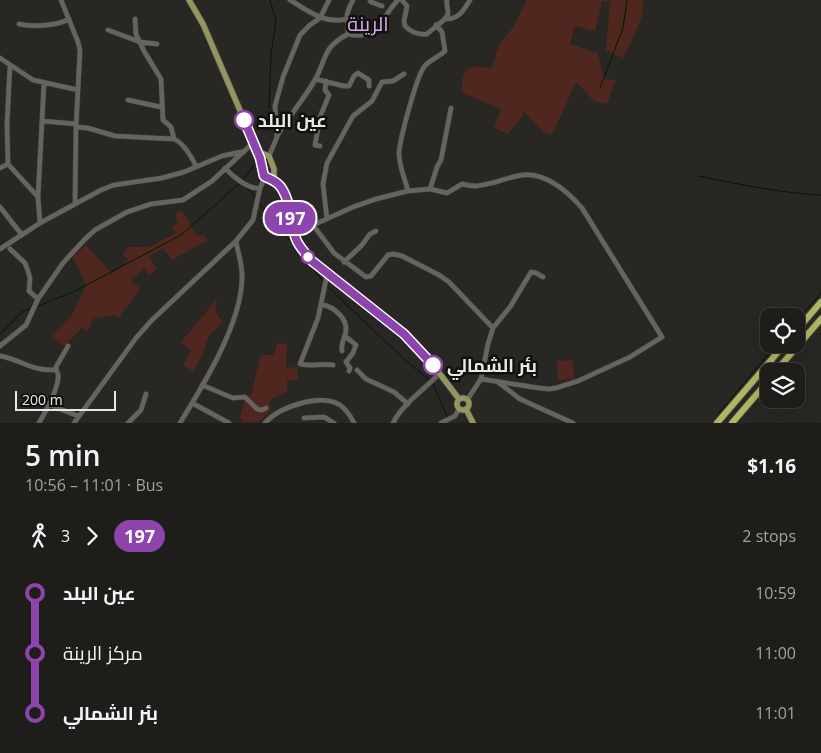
<!DOCTYPE html>
<html lang="en">
<head>
<meta charset="utf-8">
<style>
  :root { --surface:#1f1d1a; --page:#272623; --text:#f1f3f6; --muted:#a1a2a2; --line:#3c3b39 }
  body { margin:0; font-family:"Open Sans",Cairo,sans-serif; background:var(--page); color:var(--text); height:100vh; display:flex; flex-direction:column; font-size:19px; white-space:nowrap }
  * { box-sizing:border-box; margin:0 }
  p { font-size:16px; color:var(--muted) }
  .icon { flex:none; width:28px; height:28px; fill:none; stroke:currentColor; stroke-width:2; stroke-linecap:round; stroke-linejoin:round }
  .map { position:relative; height:423px; overflow:hidden }
  .panel { display:flex; flex-direction:column; background:var(--surface); flex:1 }
  .panel>* { flex:none }
  .badge { padding:0 10px; border-radius:16px; font-size:18px; line-height:32px }
  .buttons { position:absolute; left:760px; top:308px; display:grid; gap:10px }
  .buttons a { display:grid; place-items:center; width:45px; height:45px; border-radius:10px; background:var(--surface); box-shadow:0 5px 20px #0002,0 0 0 1px var(--line); font-size:25px }
  .scale { position:absolute; left:15px; bottom:12px; width:101px; box-sizing:border-box; padding-left:5px; border:2px solid #eae8e5; border-top:0; font-size:14px; line-height:18px; white-space:nowrap; color:#eae8e5; -webkit-text-stroke:4px #11100e; paint-order:stroke }
  .map>.badge { position:absolute; translate:-50% -50%; box-shadow:0 0 0 2px #fff }
  .legs { display:flex; align-items:center; gap:8px; height:55px; padding:0 25px; font-size:16px }
  .legs p { margin-inline-start:auto }
  .headline { display:flex; align-items:center; justify-content:space-between; height:85px; padding:0 25px }
  h1 { font-size:28px; font-weight:600; line-height:38px }
  ul { padding:0 25px; list-style:none }
  li { display:flex; align-items:center; gap:18px; height:60px; font-size:19px }
  li i { display:grid; place-items:center; width:8px; height:100%; margin:0 6px; background:currentColor }
  li i::after { content:''; width:12px; height:12px; margin:-6px; border:4px solid; border-radius:50%; background:var(--surface) }
  li p { margin-inline-start:auto }
  li:first-child i { background:linear-gradient(#0000 50%,currentColor 0) }
  li:last-child i { background:linear-gradient(currentColor 50%,#0000 0) }
  .map>svg:first-child { display:block }
  .green { fill:#50271e }
  .lines { fill:none; stroke-linecap:round; stroke-linejoin:round }
  .stream { stroke:#021900; stroke-width:1 }
  .minor-casing { stroke:#464440; stroke-width:5.5 }
  .major-casing { stroke:#464440; stroke-width:7 }
  .highway-casing { stroke:#464440; stroke-width:8 }
  .minor { stroke:#66645f; stroke-width:4.5 }
  .major { stroke:#929661; stroke-width:5.5 }
  .highway { stroke:#afb762; stroke-width:6 }
  .line-1-casing { stroke:#fff; stroke-width:11 }
  .line-1 { stroke:#8e44ad; stroke-width:8 }
  .stop-1-dot { fill:#fff; stroke:#8e44ad; stroke-width:2.5 }
  .labels { text-anchor:middle; dominant-baseline:central; stroke-width:5; stroke-linejoin:round; paint-order:stroke }
  .stop-label { font-size:18px; font-weight:bold; fill:#eae8e5; stroke:#11100e; text-anchor:start }
  .quarter-label { font-size:20px; fill:#d3aced; stroke:#11100e }
</style>
</head>
<body>
<div class="map">
<svg width="821" height="423" viewBox="0 0 821 423">
  <rect width="100%" height="100%" fill="#292723"/>
  <path class="green" d="M527 0H644L641 20 623 58 606 50 610 2 602 1 595 31 575 26 570 44 598 53 604 79 616 80 607 104 594 101 576 82 552 135 543 132 524 112 519 121 508 134 494 128 501 109 463 93C462 87 461 83 463 77 470 62 478 68 492 68L500 43 512 29Z
    M182 210 197 236 203 235 208 240 172 260 163 248 149 257 157 268 149 276 144 268 131 280 140 289 118 318 114 315 93 319 88 331 82 328 64 346 51 336 72 315 86 285 73 257 86 245 112 274 129 260 122 254 129 247H149L176 233 171 227 178 223 175 214Z
    M217 299 215 312 223 322 208 337 202 356 193 371 183 365 191 351 181 342Z
    M277 343 287 344 286 368 297 367 298 379 287 381V392L269 400 271 410 259 422 244 423 240 418 244 401 251 394 261 355H274Z
    M573 360 574 379 558 380 557 361Z"/>
  <g class="lines">
    <path class="stream" d="M600 88 623 28 627 0
      M269 108 271 54 276 20 270 0
      M698 176C739 184 779 193 821 195
      M243 180 256 162 257 156
      M247 188 256 198
      M260 204 324 282
      M328 287 407 362 430 380
      M36 307 77 290 181 235 240 183
      M796 322 821 293
      M0 334 22 312 32 308
      M432 382 448 418
      M719 413 777 344"/>
    <g class="minor-casing">
      <path id="minor" d="M61 0 78 42 80 51 76 127 75 203
        M290 0C307 10 325 25 346 19
        M353 0C343 19 349 16 348 34 379 41 381 17 398 0
        M370 0 371 2 382 6
        M402 0 407 6 404 21 405 26C411 32 419 35 427 34 432 29 448 19 448 13 448 7 446 6 447 0
        M135 19 136 34 144 51 161 79 163 120 171 127 174 139
        M446 19C459 19 464 10 470 0
        M19 24C31 27 58 26 69 19
        M108 30 140 42 157 44
        M0 58 33 80 78 90
        M10 65 7 125 8 164 38 197
        M315 79 344 86H349L354 76 358 73 369 80V86
        M128 100 161 107
        M42 121 76 124
        M76 127 88 128 115 136 174 139C184 143 191 156 196 166
        M277 136C289 116 304 99 315 80 327 58 322 48 348 34
        M320 146 315 145 320 117 329 95 325 90 326 81
        M269 156 277 137 275 106 283 77 300 35 310 25 320 18 329 0
        M0 168 8 164
        M225 168C232 176 249 190 260 188
        M430 189 447 193 462 184C477 188 482 185 496 182 505 179 514 176 523 175 547 173 567 191 582 208L662 337 630 357 578 381 556 388 549 389 539 388 481 379
        M408 191 430 189 437 167 441 160 451 108
        M0 207 22 235
        M327 219 323 184 327 163 353 116 372 101 382 82 393 81 404 74
        M40 223 38 197 44 83
        M313 225 334 253 366 277 371 276 388 255 393 254 402 256 439 275 449 282 493 328
        M292 227 313 225 353 207 376 199 408 191C405 179 399 166 399 153 400 139 416 78 424 67 429 60 439 57 445 51L442 32 436 25
        M0 249 40 223 101 190 114 185 162 178 184 172 222 156 241 152
        M10 249 25 263 28 271 30 278 29 291 38 299
        M344 262 362 245 370 234 376 231
        M329 275 326 280 318 318 300 364C311 367 322 363 333 365
        M321 304C334 307 350 319 345 335 343 341 341 344 342 351
        M345 336 356 345 353 353 346 362 350 368 349 371
        M0 346 26 325 38 299 63 263 85 239 95 230 127 212 151 204 183 200 212 181 253 143
        M0 356C22 360 31 371 55 370
        M357 370 366 379 394 392 408 404
        M498 382 520 399 573 423
        M202 385 233 398 245 397 257 409 262 410 266 408
        M467 400 481 379 488 344 493 328 510 307 531 272 536 273 543 277
        M192 403 229 423
        M50 405 78 416
        M304 418 324 417 334 423
        M39 423C45 413 60 386 58 374 57 372 56 370 56 367L68 346
        M74 423 136 338 152 320 236 241 253 220 260 188 265 177
        M128 423 141 410 146 394
        M180 423C204 384 241 324 242 279 243 267 238 253 236 241
        M265 423C279 407 320 393 340 405 346 409 351 417 354 423
        M393 423C402 405 422 391 436 377
        M441 423 455 416 459 409"/>
    </g>
    <g class="major-casing">
      <path id="major" d="M189 0 203 24 260 157
        M264 154 269 156 274 169V175L273 177 267 178 264 175 260 159Z
        M270 178 280 186 286 200 296 241 312 261 404 334 433 365 459 399
        M457 404a6 6 0 1 1 12 0a6 6 0 1 1-12 0Z
        M466 409 473 423"/>
    </g>
    <g class="highway-casing">
      <path id="highway" d="M796 331 821 302
        M776 371 821 319
        M717 423 785 344
        M732 423 769 380"/>
    </g>
    <use href="#minor" class="minor"/>
    <use href="#major" class="major"/>
    <use href="#highway" class="highway"/>
  </g>
  <g class="lines">
    <g class="line-1-casing">
      <path id="line-1" d="M244 120 260 158 264 176C269 179 275 180 280 186 291 200 290 222 296 239 299 247 306 254 312 261L404 334 433 365"/>
    </g>
    <use href="#line-1" class="line-1"/>
  </g>
  <g class="stop-1-dot">
    <circle cx="244" cy="120" r="9"/>
    <circle cx="308" cy="257" r="6"/>
    <circle cx="433" cy="365" r="9"/>
  </g>
  <g class="labels">
    <g class="stop-label">
      <text x="258" y="120">عين البلد</text>
      <text x="447" y="365">بئر الشمالي</text>
    </g>
    <g class="quarter-label">
      <text x="368" y="23">الرينة</text>
    </g>
  </g>
</svg>
<div class="buttons">
<a><svg class="icon" aria-label="locate" viewBox="0 0 24 24"><circle cx="12" cy="12" r="6"/><path d="M12 2v4M12 18v4M2 12h4M18 12h4"/></svg></a>
<a><svg class="icon" aria-label="layers" viewBox="0 0 24 24"><path d="M12 4l9 5-9 5-9-5zM3 14l9 5 9-5"/></svg></a>
</div>
<div class="scale">200 m</div>
<b class="badge" style="left:290px;top:218px;background:#8e44ad;color:#fff">197</b>
</div>
<section class="panel">
<div class="headline"><div><h1>5 min</h1><p>10:56 – 11:01 · Bus</p></div><b>$1.16</b></div>
<div class="legs"><svg class="icon" aria-label="walk" viewBox="0 0 24 24"><circle cx="13" cy="4" r="2"/><path d="M13 8l-2 6 4 7M11 14l-3 7M7 12l3-4h3l4 4"/></svg>3<svg class="icon" aria-label="forward" viewBox="0 0 24 24"><path d="M9 5l7 7-7 7"/></svg><b class="badge" style="background:#8e44ad;color:#fff">197</b><p>2 stops</p></div>
<ul>
<li><i style="color:#8e44ad"></i><b>عين البلد</b><p>10:59</p></li>
<li><i style="color:#8e44ad"></i><span>مركز الرينة</span><p>11:00</p></li>
<li><i style="color:#8e44ad"></i><b>بئر الشمالي</b><p>11:01</p></li>
</ul>
</section>
</body>
</html>
